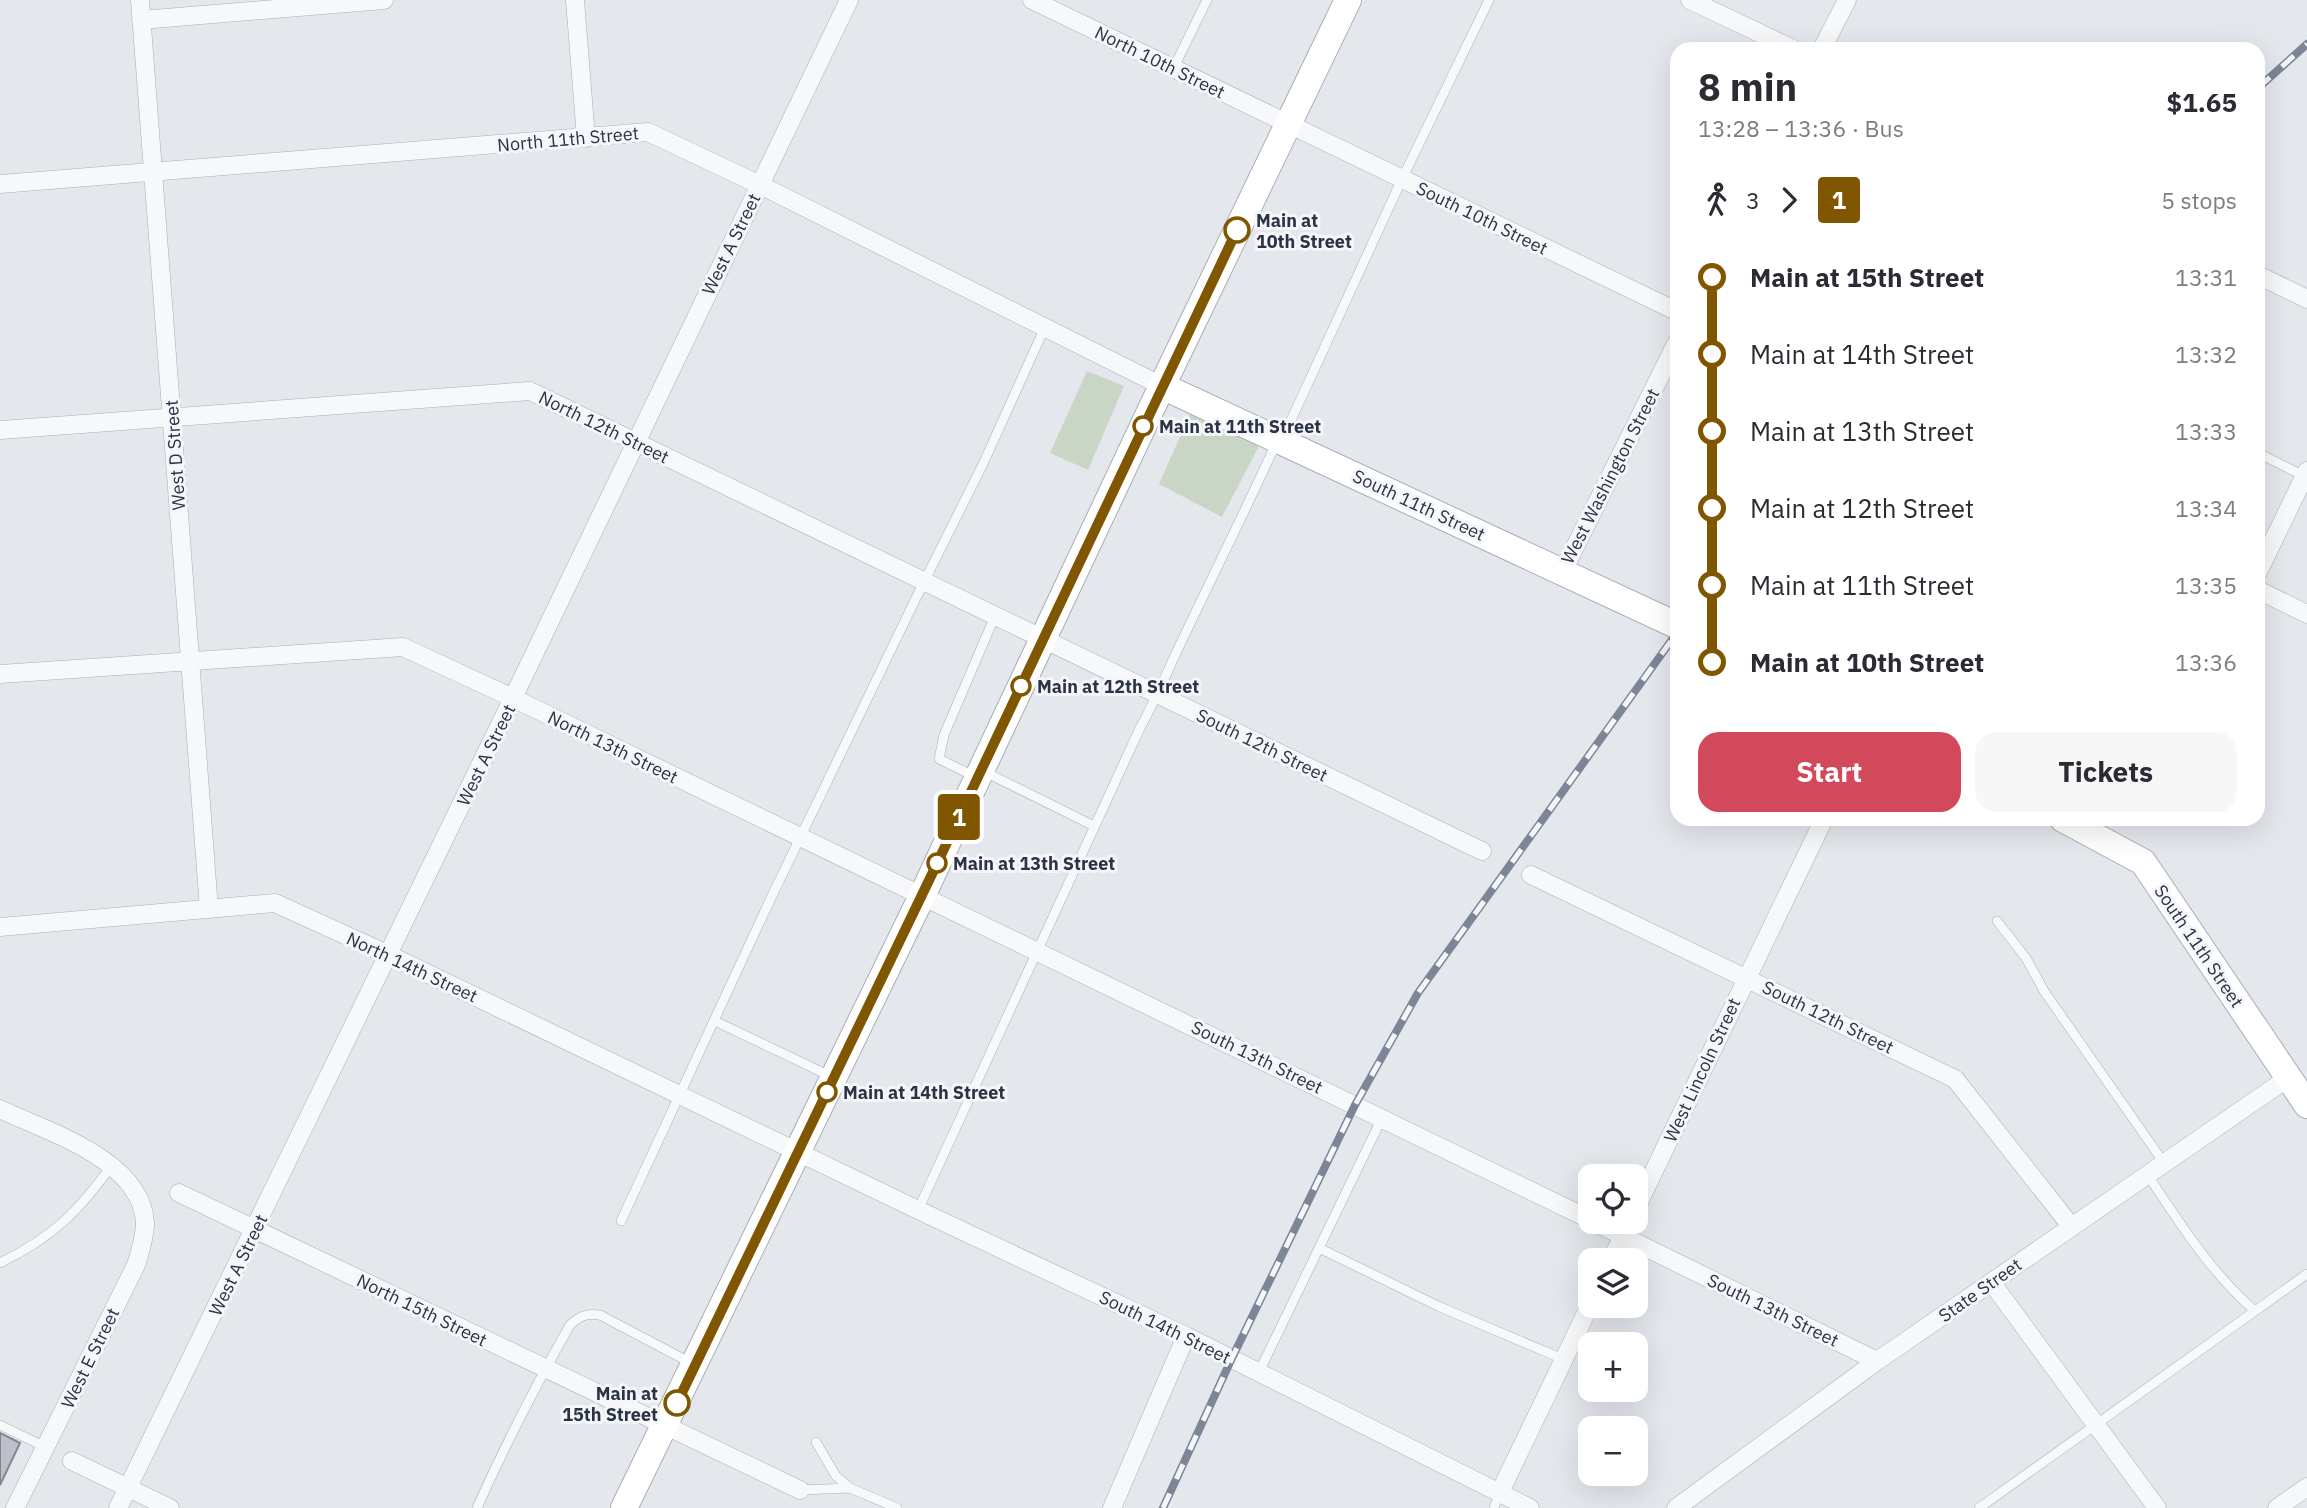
<!DOCTYPE html>
<html lang="en">
<head>
<meta charset="utf-8">
<style>
  :root { --surface:#fff; --page:#f7f7f7; --text:#2b2b33; --muted:#7c7c81; --accent:#d1495b }
  body { margin:0; font-family:"IBM Plex Sans",sans-serif; background:var(--page); color:var(--text); height:100vh; display:flex; flex-direction:column; font-size:26px; white-space:nowrap }
  * { box-sizing:border-box; margin:0 }
  p { font-size:23px; color:var(--muted) }
  .icon { flex:none; width:38px; height:38px; fill:none; stroke:currentColor; stroke-width:2; stroke-linecap:round; stroke-linejoin:round }
  .map { position:relative; flex:1; overflow:hidden }
  .details { position:absolute; left:1670px; top:42px; width:595px; height:784px; display:flex; flex-direction:column; background:var(--surface); border-radius:21px; box-shadow:0 7px 28px #0002 }
  .details>* { flex:none }
  .badge { padding:0 14px; border-radius:5px; font-size:24px; line-height:46px }
  .buttons { position:absolute; left:1578px; top:1164px; display:grid; gap:14px }
  .buttons a { display:grid; place-items:center; width:70px; height:70px; border-radius:14px; background:var(--surface); box-shadow:0 7px 28px #0002; font-size:35px }
  .map>.badge { position:absolute; translate:-50% -50%; box-shadow:0 0 0 4px #fff }
  .legs { display:flex; align-items:center; gap:10px; height:77px; padding:0 28px; font-size:23px }
  .legs p { margin-inline-start:auto }
  .head { display:flex; align-items:center; justify-content:space-between; height:119px; padding:0 28px }
  h1 { font-size:38px; font-weight:700; line-height:52px }
  .cta { display:flex; gap:14px; margin-top:auto; padding:14px 28px }
  .cta a { flex:1; height:80px; border-radius:21px; background:var(--accent); color:#fff; font-size:28px; font-weight:700; line-height:80px; text-align:center }
  .cta a+a { background:var(--page); color:var(--text) }
  ul { padding:0 28px; list-style:none }
  li { display:flex; align-items:center; gap:24px; height:77px; font-size:26px }
  li i { display:grid; place-items:center; width:10px; height:100%; margin:0 9px; background:currentColor }
  li i::after { content:''; width:18px; height:18px; margin:-9px; border:5px solid; border-radius:50%; background:var(--surface) }
  li p { margin-inline-start:auto }
  li:first-child i { background:linear-gradient(#0000 50%,currentColor 0) }
  li:last-child i { background:linear-gradient(currentColor 50%,#0000 0) }
  .map>svg:first-child { display:block }
  .green { fill:#c9d6c5 }
  .building { fill:#bbc0ca; stroke:#83868d; stroke-width:2 }
  .lines { fill:none; stroke-linecap:round; stroke-linejoin:round }
  .lane-casing { stroke:#a9aeb7; stroke-width:10 }
  .street-casing { stroke:#a9aeb7; stroke-width:19 }
  .secondary-casing { stroke:#a9aeb7; stroke-width:28 }
  .lane { stroke:#f7f8fa; stroke-width:9 }
  .street { stroke:#f7f8fa; stroke-width:18 }
  .secondary { stroke:#fff; stroke-width:26 }
  .rail-casing { stroke:#7d8696; stroke-width:8 }
  .rail { stroke:#f4f6f9; stroke-width:5; stroke-dasharray:16; stroke-linecap:butt }
  .line-1-casing { stroke:#fff; stroke-width:16 }
  .line-1 { stroke:#815601; stroke-width:10 }
  .stop-1-dot { fill:#fff; stroke:#815601; stroke-width:3.5 }
  .labels { text-anchor:middle; dominant-baseline:central; stroke-width:6; stroke-linejoin:round; paint-order:stroke }
  .street-label { font-size:18px; fill:#2b3445; stroke:#f4f6f9 }
  .stop-label { font-size:18px; font-weight:bold; fill:#2b3445; stroke:#f4f6f9; text-anchor:start }
</style>
</head>
<body>
<div class="map">
<svg width="2307" height="1508" viewBox="0 0 2307 1508">
  <rect width="100%" height="100%" fill="#e4e7ec"/>
  <path class="green" d="M1087 371 1124 386 1088 470 1050 453Z
    M1195 403 1260 444 1222 517 1159 484Z"/>
  <path class="building" d="M0 1433 20 1443 0 1485Z"/>
  <g class="lines">
    <g class="lane-casing">
      <path id="lane" d="M1173 69 1207 0
        M2258 453 2304 476
        M983 771 1094 826
        M976 777 939 759 944 735 995 616
        M1997 921 2026 958 2044 991 2164 1163
        M715 1021 832 1077
        M918 1210 1140 728C1159 694 1173 657 1191 622 1218 565 1246 509 1272 452L1281 442 1402 179 1489 0
        M621 1221 770 900 916 598 983 464 1045 327
        M1319 1248 1440 1307 1563 1359
        M0 1263C53 1237 78 1212 112 1165
        M2255 1311 2307 1274
        M1259 1372 1382 1118
        M0 1425 45 1447
        M816 1442 836 1476 850 1488
        M800 1490 850 1488 897 1508
        M477 1508C505 1445 536 1385 570 1325 580 1316 586 1313 600 1315L693 1364
        M1494 1508 1500 1492
        M1979 1508 2255 1311C2211 1273 2179 1222 2147 1174"/>
    </g>
    <g class="street-casing">
      <path id="street" d="M140 0 209 909
        M575 0 586 138
        M1032 0 1676 311
        M1690 0 1793 49
        M141 20 384 0
        M1822 49 1847 0
        M0 184 648 132 760 185 1162 386
        M2258 275 2307 299
        M0 430 530 391 1482 851
        M1563 571 1676 344
        M2258 572 2307 471
        M2258 590 2307 614
        M0 674 403 647 513 698 1591 1220
        M1531 875 1955 1079 2071 1226
        M0 927 275 903 389 955 918 1210 1186 1336 1530 1508
        M0 1109C48 1132 142 1160 145 1223 145 1237 140 1252 136 1265L15 1508
        M179 1193 800 1490
        M1636 1208 1824 819
        M1594 1222 1877 1361
        M1611 1260 1630 1222
        M1992 1283 2157 1508
        M72 1461 170 1508
        M1500 1492 1591 1303
        M118 1508 513 698 849 0
        M1112 1508 1186 1336
        M1676 1508 1877 1361 2288 1078
        M2277 1508 2307 1487"/>
    </g>
    <g class="secondary-casing">
      <path id="secondary" d="M1162 386 1676 625
        M2063 819 2143 862 2307 1105
        M624 1508 922 896 1162 386 1348 0"/>
    </g>
    <use href="#lane" class="lane"/>
    <use href="#street" class="street"/>
    <use href="#secondary" class="secondary"/>
    <g class="rail-casing">
      <path id="rail" d="M2258 88 2307 44
        M1163 1508 1232 1358 1355 1105 1418 993 1676 634"/>
    </g>
    <use href="#rail" class="rail"/>
  </g>
  <g class="lines">
    <g class="line-1-casing">
      <path id="line-1" d="M677 1403 933 872 1237 230"/>
    </g>
    <use href="#line-1" class="line-1"/>
  </g>
  <g class="stop-1-dot">
    <circle cx="1237" cy="230" r="12"/>
    <circle cx="1143" cy="426" r="9"/>
    <circle cx="1021" cy="686" r="9"/>
    <circle cx="937" cy="863" r="9"/>
    <circle cx="827" cy="1092" r="9"/>
    <circle cx="677" cy="1403" r="12"/>
  </g>
  <g class="labels">
    <g class="street-label">
      <text transform="translate(1160 62) rotate(26)">North 10th Street</text>
      <text transform="translate(568 139) rotate(-5)">North 11th Street</text>
      <text transform="translate(1482 218) rotate(26)">South 10th Street</text>
      <text transform="translate(731 244) rotate(-64)">West A Street</text>
      <text transform="translate(604 427) rotate(26)">North 12th Street</text>
      <text transform="translate(175 455) rotate(-94)">West D Street</text>
      <text transform="translate(1610 476) rotate(-63)">West Washington Street</text>
      <text transform="translate(1419 505) rotate(25)">South 11th Street</text>
      <text transform="translate(1262 745) rotate(26)">South 12th Street</text>
      <text transform="translate(613 747) rotate(26)">North 13th Street</text>
      <text transform="translate(486 755) rotate(-64)">West A Street</text>
      <text transform="translate(2199 946) rotate(56)">South 11th Street</text>
      <text transform="translate(412 967) rotate(25)">North 14th Street</text>
      <text transform="translate(1828 1017) rotate(26)">South 12th Street</text>
      <text transform="translate(1257 1057) rotate(26)">South 13th Street</text>
      <text transform="translate(1702 1070) rotate(-65)">West Lincoln Street</text>
      <text transform="translate(238 1265) rotate(-64)">West A Street</text>
      <text transform="translate(1980 1290) rotate(-35)">State Street</text>
      <text transform="translate(422 1310) rotate(26)">North 15th Street</text>
      <text transform="translate(1773 1310) rotate(26)">South 13th Street</text>
      <text transform="translate(1165 1327) rotate(26)">South 14th Street</text>
      <text transform="translate(90 1358) rotate(-64)">West E Street</text>
    </g>
    <g class="stop-label">
      <text x="1256" y="220">Main at<tspan x="1256" dy="21">10th Street</tspan></text>
      <text x="1159" y="426">Main at 11th Street</text>
      <text x="1037" y="686">Main at 12th Street</text>
      <text x="953" y="863">Main at 13th Street</text>
      <text x="843" y="1092">Main at 14th Street</text>
      <text x="658" y="1393" text-anchor="end">Main at<tspan x="658" dy="21">15th Street</tspan></text>
    </g>
  </g>
</svg>
<div class="buttons">
<a><svg class="icon" aria-label="locate" viewBox="0 0 24 24"><circle cx="12" cy="12" r="6"/><path d="M12 2v4M12 18v4M2 12h4M18 12h4"/></svg></a>
<a><svg class="icon" aria-label="layers" viewBox="0 0 24 24"><path d="M12 4l9 5-9 5-9-5zM3 14l9 5 9-5"/></svg></a>
<a>+</a>
<a>−</a>
</div>
<b class="badge" style="left:959px;top:817px;background:#815601;color:#fff">1</b>
<section class="details">
<div class="head"><div><h1>8 min</h1><p>13:28 – 13:36 · Bus</p></div><b>$1.65</b></div>
<div class="legs"><svg class="icon" aria-label="walk" viewBox="0 0 24 24"><circle cx="13" cy="4" r="2"/><path d="M13 8l-2 6 4 7M11 14l-3 7M7 12l3-4h3l4 4"/></svg>3<svg class="icon" aria-label="forward" viewBox="0 0 24 24"><path d="M9 5l7 7-7 7"/></svg><b class="badge" style="background:#815601;color:#fff">1</b><p>5 stops</p></div>
<ul>
<li><i style="color:#815601"></i><b>Main at 15th Street</b><p>13:31</p></li>
<li><i style="color:#815601"></i><span>Main at 14th Street</span><p>13:32</p></li>
<li><i style="color:#815601"></i><span>Main at 13th Street</span><p>13:33</p></li>
<li><i style="color:#815601"></i><span>Main at 12th Street</span><p>13:34</p></li>
<li><i style="color:#815601"></i><span>Main at 11th Street</span><p>13:35</p></li>
<li><i style="color:#815601"></i><b>Main at 10th Street</b><p>13:36</p></li>
</ul>
<div class="cta"><a>Start</a><a>Tickets</a></div>
</section>
</div>
</body>
</html>
